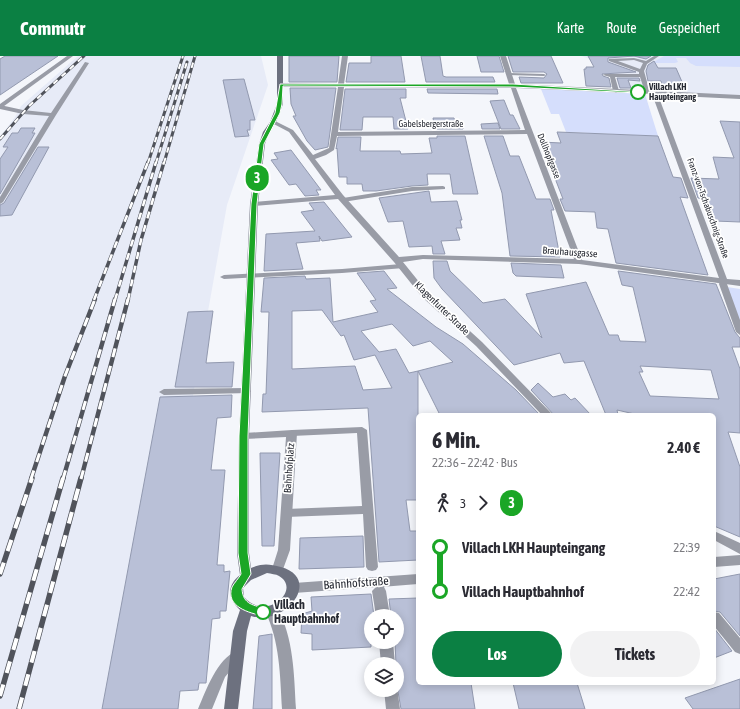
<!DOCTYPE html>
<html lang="de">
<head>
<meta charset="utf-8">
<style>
  :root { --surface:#fff; --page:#f2f2f3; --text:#2b2b33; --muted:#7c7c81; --accent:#0b8043 }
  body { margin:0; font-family:"Asap Condensed",sans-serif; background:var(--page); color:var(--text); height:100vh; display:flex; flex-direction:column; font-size:15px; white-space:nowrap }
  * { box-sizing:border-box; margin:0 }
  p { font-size:13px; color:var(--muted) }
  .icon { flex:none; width:22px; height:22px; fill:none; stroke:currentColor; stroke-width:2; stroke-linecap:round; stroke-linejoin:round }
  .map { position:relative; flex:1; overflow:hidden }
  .sheet { position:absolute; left:416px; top:357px; width:300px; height:272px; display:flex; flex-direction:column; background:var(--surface); border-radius:6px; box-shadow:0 2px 10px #0003 }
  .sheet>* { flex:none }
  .badge { padding:0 8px; border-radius:13px; font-size:14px; line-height:26px }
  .tools { position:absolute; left:364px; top:553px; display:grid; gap:8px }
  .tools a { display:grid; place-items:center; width:40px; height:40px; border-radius:50%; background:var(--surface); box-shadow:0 2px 10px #0003; font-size:20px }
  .map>.badge { position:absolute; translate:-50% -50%; box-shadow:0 0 0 2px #fff }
  .legs { display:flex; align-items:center; gap:6px; height:44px; padding:0 16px; font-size:13px }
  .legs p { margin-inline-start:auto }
  .headline { display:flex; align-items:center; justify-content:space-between; height:68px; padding:0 16px }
  h1 { font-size:22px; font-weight:700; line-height:30px }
  .primary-button { display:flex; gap:8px; margin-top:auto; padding:8px 16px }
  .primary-button a { flex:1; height:46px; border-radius:24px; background:var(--accent); color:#fff; font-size:16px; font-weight:700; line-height:46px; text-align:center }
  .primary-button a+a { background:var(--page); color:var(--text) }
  ul { padding:0 16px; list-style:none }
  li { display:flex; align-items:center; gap:14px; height:44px; font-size:15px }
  li i { display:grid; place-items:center; width:6px; height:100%; margin:0 5px; background:currentColor }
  li i::after { content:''; width:10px; height:10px; margin:-5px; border:3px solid; border-radius:50%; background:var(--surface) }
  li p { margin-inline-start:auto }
  li:first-child i { background:linear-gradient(#0000 50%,currentColor 0) }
  li:last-child i { background:linear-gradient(currentColor 50%,#0000 0) }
  header { display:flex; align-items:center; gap:24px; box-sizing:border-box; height:56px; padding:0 20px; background:var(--accent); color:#fff }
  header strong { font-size:19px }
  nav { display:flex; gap:22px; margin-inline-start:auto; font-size:14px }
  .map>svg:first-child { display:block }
  .built { fill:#e7ebf7 }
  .green { fill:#d5defc }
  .building { fill:#b9c0d7; stroke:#9299af; fill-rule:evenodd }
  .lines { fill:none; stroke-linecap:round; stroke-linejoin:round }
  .lane { fill:#999ca6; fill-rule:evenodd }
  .street { fill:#999ca6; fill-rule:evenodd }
  .secondary { fill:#6d717f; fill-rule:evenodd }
  .rail-far3-casing { stroke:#50535b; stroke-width:3 }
  .rail-far2-casing { stroke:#50535b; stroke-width:3.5 }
  .rail-far1-casing { stroke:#50535b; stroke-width:4.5 }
  .rail-casing { stroke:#50535b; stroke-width:5.5 }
  .rail-far3 { stroke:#fff; stroke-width:2; stroke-dasharray:5.5; stroke-linecap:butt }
  .rail-far2 { stroke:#fff; stroke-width:2.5; stroke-dasharray:7; stroke-linecap:butt }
  .rail-far1 { stroke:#fff; stroke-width:3; stroke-dasharray:9; stroke-linecap:butt }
  .rail { stroke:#fff; stroke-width:4; stroke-dasharray:12; stroke-linecap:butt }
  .line-1 { fill:#1ba626; stroke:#fff }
  .stop-1-dot { fill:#fff; stroke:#1ba626; stroke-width:2 }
  .labels { text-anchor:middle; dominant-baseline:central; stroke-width:3.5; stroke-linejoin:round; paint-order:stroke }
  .far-stop-label { font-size:9px; font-weight:bold; fill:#262932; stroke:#fff; text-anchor:start }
  .far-street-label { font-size:9px; fill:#262932; stroke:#fff }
  .street-label { font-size:10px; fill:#262932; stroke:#fff }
  .near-street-label { font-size:12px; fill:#262932; stroke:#fff }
  .near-stop-label { font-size:12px; font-weight:bold; fill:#262932; stroke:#fff; text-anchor:start }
</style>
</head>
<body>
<header>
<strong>Commutr</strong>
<nav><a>Karte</a><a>Route</a><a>Gespeichert</a></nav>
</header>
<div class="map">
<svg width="740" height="653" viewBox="0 0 740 653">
  <rect width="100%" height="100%" fill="#f4f6fb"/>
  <path class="built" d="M78 0H261L268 29 227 149 137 653H0V81L15 61 21 50Z
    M581 0H740V40L619 35 614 11Z"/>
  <path class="green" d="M664 0H740V11L696 10 690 7 686 2H676L678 6 675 7H652Z
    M541 33 645 38 658 80 566 76 559 58H551Z
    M727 231 740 233V266Z"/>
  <path class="building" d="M5 0H58L0 39V3Z
    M289 0H339L337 26H289Z
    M371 0H401L405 26H346L349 7H371Z
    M421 0H440L443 20 446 21H493L495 26H426Z
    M477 0H499L504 16H481Z
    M508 0H551L563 27H521L519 21 544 22 547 18 544 16H513Z
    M588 0H651L646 3 634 0 608 2V6L636 16 602 18 603 20 609 22 611 31 586 30 584 13H586V11H594Z
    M654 5 658 12H676L686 35 663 34 661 25H648L646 15 648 9Z
    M617 22H639L640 25 628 24 631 32H620Z
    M244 23 255 64H250V74H247L249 80 235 81 223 24Z
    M290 32H336L328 91 315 94 307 85 293 60H296L291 48Z
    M345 33H406V42H400L408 73H394L393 61H363L362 74H340Z
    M427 33H497L498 38 428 37Z
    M504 44 510 59H513L520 73H501L490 45Z
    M433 62H454L456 68H462L463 73H435Z
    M720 65 740 66V166L715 165 706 143 698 142 691 122 719 123 713 101 734 102Z
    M498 67 500 73H482L481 68Z
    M21 72H35L32 77H35L0 138V103L8 91H3L12 77H18Z
    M557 76 658 80 673 121 681 122 688 142 680 141 708 219 616 207 608 173 597 172 595 156 565 155 560 143H563L541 86 561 87Z
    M437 80H465L478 138H453L450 118H427L428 129 412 130 376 135H363L362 128H347V121H339L337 92 336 93 338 81H361L360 95H400L401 98 432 97 429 82H437Z
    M484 80H503L510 100H519L536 143H550L554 154H551L560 201 510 200 502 137Z
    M38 91H49L12 159 0 160V149L4 147Z
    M291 94 321 134H316L319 139 305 140 296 128 289 129 271 104 278 103 274 97Z
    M429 135 431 146 457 145 462 164H460L462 172H456L460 184 441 185 445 198H433L432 190 409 191 403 165 388 166 379 142Z
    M324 146 352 181 322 185 319 180 320 185 296 187 303 213 264 215 266 178 315 175 301 156 314 154 309 147Z
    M433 205H447L450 215 483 247 505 243 542 282 526 238 586 226 609 279H618L620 285 646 286 633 231 622 229 618 215 716 228 735 276 740 282V291H732L740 313V377L728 376 740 411V481L714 470V359H639L617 354 618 359H606L584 305 564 307 560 297 514 309 442 233 434 222ZM640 310 711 314 719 343 650 340 639 316H643Z
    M511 207 561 209 564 222 516 220 513 217Z
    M384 215 397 232 387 233 436 271 463 288 516 334 540 359H440L418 315 453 306 430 285 413 290 392 268 361 275 379 296 396 293 409 317 418 315V444H406L410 475H418V504L379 506 368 352 262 356 263 338H266L269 256H261L264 222 305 220 306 223 330 222 333 266 378 256 370 245 376 244 357 217ZM322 254 341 280 344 279 354 304 375 299 392 332 363 334 355 310 292 313V255Z
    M213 255 206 307 234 306 232 331H175L188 256Z
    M538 327 553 341 565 338 571 344 575 342 591 359H554L531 334Z
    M232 339 231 361 217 362 211 414H225L217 509H224V516L230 515 226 555H220V562L212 563 206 627H199L198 634 180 635 178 653H102L160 341Z
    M260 397H280L274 490H262Z
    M363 480 364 511 299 513 300 482Z
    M740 518V580L720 556 714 555V523Z
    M371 538 374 560H371V591L312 594V578L301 577 302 558 312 555 311 541Z
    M418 542V627H471L475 653H401L397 630 395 586H397V560H391L389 543Z
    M714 572 732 595 714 602Z
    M272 578V653H253L259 580Z
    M740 623V653H693L685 642Z
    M513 627H577L585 653H519Z"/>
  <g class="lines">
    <path class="lane" d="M654 0H659L647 8 644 15 650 37 645 36 640 21H615L619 35 616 37 613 35 610 21 603 19 605 18H639V16L609 5V3L634 2 646 5ZM634 4 643 7 640 13 618 5Z
      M85 6 89 7 56 59 3 146 0 148V141L49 60 23 58 0 53V49L23 54 51 57Z
      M509 17 544 18 546 19 544 20 507 19V18Z
      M443 130 445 131V133L412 135 343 146 340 144 343 142 412 131Z
      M401 208H404V212L342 217 224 223 220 221 224 219 342 213Z
      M721 223H724L728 225 727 228 740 264V279L736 276 719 228Z
      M246 332 251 335 249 337 164 339 159 336 164 333Z
      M362 371 367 374 378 511 376 514 372 515 368 514 366 511 363 458 286 461 282 460 281 457 282 454 286 453 362 450 357 377 292 380 287 377 292 374Z
      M237 595 241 596 243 600 225 621 212 653H198C206 635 217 602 237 595Z"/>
    <path class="street" d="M67 0H73L0 53V48Z
      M342 0H348L344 28H509L500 0H506L515 28 740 39V43L658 39 727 223 740 224V230L579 208 423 203 403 206 428 237 482 286 553 359H542L476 290 422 241 394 206 338 143 254 150 250 148 254 146 335 139 289 76 270 66 275 65 293 74 313 99 329 92 338 31H281L278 29 281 27 338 28ZM344 31 511 32 525 74 338 76ZM516 32 652 38 719 222 582 204ZM527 78 574 203 423 199 399 201 343 139 315 103 326 99 334 94 337 80Z
      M292 374 297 377 290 494 282 516 278 518 274 516 272 513 278 494 286 381 244 383 239 380 244 377Z
      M714 475 740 487V498L714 484Z
      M740 499V509L714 511V501Z
      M418 518V528L381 531H384L386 535 390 560H376L372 535 376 531 294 537 289 536 288 532 289 528 294 527Z
      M272 550 277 551C294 583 294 618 296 653H282C280 619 280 586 265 555L267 551Z
      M714 556 719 557 740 582V598L735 596 714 570Z
      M379 586H393L395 608H381Z
      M397 631 400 653H386L384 634H397Z"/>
    <path class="secondary" d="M277 0H283V48L276 66 269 76 265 88 258 148 249 380V497L251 512C263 507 269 508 281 511 323 523 285 571 251 560L247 575 238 653H224L233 575 240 554C228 543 226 530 240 519L237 497 239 380 250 148 259 88 263 76 270 66 277 48ZM267 517C271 518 276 518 279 520 302 533 267 567 244 541L243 532 251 524Z"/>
    <g class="rail-far3-casing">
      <path id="rail-far3" d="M0 83 29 50 84 0
        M148 107 183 0
        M156 107 187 6
        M164 107 195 0"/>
    </g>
    <g class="rail-far2-casing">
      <path id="rail-far2" d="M94 244 148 106
        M115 244 156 106
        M128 244 141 184 164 106"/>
    </g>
    <g class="rail-far1-casing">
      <path id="rail-far1" d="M31 423 65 320 95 243
        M63 423 115 243
        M81 423 128 243"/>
    </g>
    <g class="rail-casing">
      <path id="rail" d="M0 518 32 422
        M0 640 63 422
        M19 653 81 422"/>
    </g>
    <use href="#rail-far3" class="rail-far3"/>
    <use href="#rail-far2" class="rail-far2"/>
    <use href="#rail-far1" class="rail-far1"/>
    <use href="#rail" class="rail"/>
  </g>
  <path class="line-1" d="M280 28H513L641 36 638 37 513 31 283 30 282 48 280 57 264 88 257 148 248 380V497L251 518 242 533C243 549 254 549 267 553L268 556 263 560C250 557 225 551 232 531 234 527 239 522 241 518L238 497 239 380 251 148 259 88 275 57Z"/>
  <g class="stop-1-dot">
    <circle cx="638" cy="36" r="7"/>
    <circle cx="263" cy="556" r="7"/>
  </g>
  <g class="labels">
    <g class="far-stop-label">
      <text x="649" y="31">Villach LKH<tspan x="649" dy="10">Haupteingang</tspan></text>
    </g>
    <g class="far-street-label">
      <text x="431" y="68">Gabelsbergerstraße</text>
      <text transform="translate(549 100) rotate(68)">Dollhopfgasse</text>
      <text transform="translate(708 152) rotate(70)">Franz-von-Tschabuschnig-Straße</text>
    </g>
    <g class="street-label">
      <text transform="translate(570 196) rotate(4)">Brauhausgasse</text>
      <text transform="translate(442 252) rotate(44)">Klagenfurter Straße</text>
      <text transform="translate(289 412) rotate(-86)">Bahnhofplatz</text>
    </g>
    <g class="near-street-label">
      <text transform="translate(356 527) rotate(-4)">Bahnhofstraße</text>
    </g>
    <g class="near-stop-label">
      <text x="274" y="549">Villach<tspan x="274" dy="14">Hauptbahnhof</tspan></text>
    </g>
  </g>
</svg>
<div class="tools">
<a><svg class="icon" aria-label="locate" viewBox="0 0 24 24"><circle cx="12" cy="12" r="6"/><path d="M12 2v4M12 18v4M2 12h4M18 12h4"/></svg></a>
<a><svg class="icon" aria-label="layers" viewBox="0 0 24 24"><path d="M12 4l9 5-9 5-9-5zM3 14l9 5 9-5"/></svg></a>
</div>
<b class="badge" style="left:257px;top:122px;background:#1ba626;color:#fff">3</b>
<section class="sheet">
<div class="headline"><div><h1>6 Min.</h1><p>22:36 – 22:42 · Bus</p></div><b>2.40 €</b></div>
<div class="legs"><svg class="icon" aria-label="walk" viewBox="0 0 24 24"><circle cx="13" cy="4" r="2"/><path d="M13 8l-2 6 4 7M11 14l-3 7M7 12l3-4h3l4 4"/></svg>3<svg class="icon" aria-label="forward" viewBox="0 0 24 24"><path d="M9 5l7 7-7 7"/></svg><b class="badge" style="background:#1ba626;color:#fff">3</b></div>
<ul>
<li><i style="color:#1ba626"></i><b>Villach LKH Haupteingang</b><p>22:39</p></li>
<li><i style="color:#1ba626"></i><b>Villach Hauptbahnhof</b><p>22:42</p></li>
</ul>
<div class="primary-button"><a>Los</a><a>Tickets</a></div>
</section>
</div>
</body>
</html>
